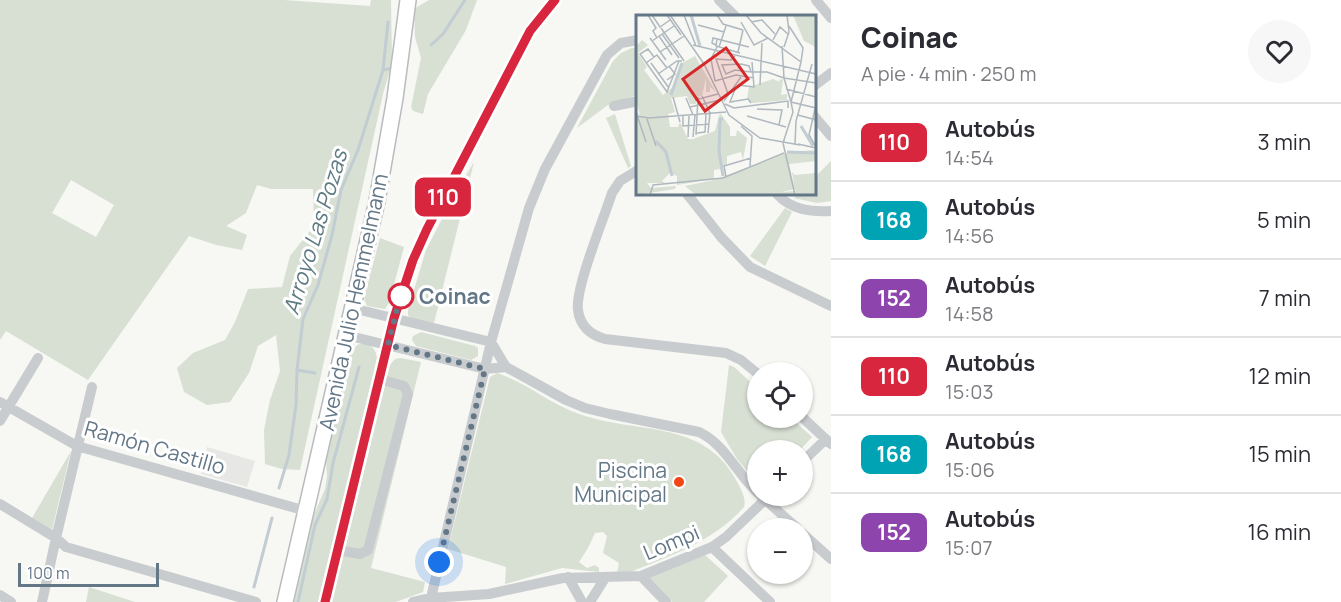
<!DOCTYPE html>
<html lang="es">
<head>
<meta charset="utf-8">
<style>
  :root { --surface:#fff; --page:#f7f7f7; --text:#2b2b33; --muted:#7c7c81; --line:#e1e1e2 }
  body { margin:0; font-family:Manrope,sans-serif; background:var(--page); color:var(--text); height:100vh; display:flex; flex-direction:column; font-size:22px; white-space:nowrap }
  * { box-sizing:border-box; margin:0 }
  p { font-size:20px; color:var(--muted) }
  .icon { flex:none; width:33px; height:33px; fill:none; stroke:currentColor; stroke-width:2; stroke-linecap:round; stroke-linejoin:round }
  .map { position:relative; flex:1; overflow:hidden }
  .details { display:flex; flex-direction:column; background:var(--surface); width:510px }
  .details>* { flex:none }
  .badge { padding:0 12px; border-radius:9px; font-size:21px; line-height:39px }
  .tools { position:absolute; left:747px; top:362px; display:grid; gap:12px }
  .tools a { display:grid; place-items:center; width:66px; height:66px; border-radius:50%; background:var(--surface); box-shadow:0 2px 4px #0004; font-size:30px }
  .scale { position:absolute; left:18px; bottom:15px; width:141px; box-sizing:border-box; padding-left:6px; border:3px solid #637787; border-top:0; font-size:16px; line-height:21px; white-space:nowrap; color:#637787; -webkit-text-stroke:4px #fff; paint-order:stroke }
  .you { position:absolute; width:30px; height:30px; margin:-15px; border:4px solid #fff; border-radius:50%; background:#1a73e8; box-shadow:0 0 0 9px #1a73e833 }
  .map>.badge { position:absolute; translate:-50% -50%; box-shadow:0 0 0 3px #fff }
  .round { display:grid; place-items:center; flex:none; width:63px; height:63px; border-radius:32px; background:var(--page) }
  .summary { display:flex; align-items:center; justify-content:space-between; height:102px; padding:0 30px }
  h1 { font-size:28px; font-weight:800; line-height:45px }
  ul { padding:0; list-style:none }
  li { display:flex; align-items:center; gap:18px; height:78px; padding:0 30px; border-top:2px solid var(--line) }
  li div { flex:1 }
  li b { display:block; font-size:22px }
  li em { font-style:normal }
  li .badge { min-width:66px; font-weight:700; text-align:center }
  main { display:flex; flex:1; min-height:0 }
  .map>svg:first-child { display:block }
  .built { fill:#e7e8e6 }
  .green { fill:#d8dfd3; fill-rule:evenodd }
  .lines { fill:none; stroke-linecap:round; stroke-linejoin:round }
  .stream { stroke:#c1cdd2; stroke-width:3 }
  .highway-casing { stroke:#b8bcbf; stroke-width:18 }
  .minor { stroke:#c9cccf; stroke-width:10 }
  .highway { stroke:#fff; stroke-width:15 }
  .line-casing { stroke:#fff; stroke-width:14 }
  .line { stroke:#d7263d; stroke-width:9 }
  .walk { stroke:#637787; stroke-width:6; stroke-dasharray:0 10.8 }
  .stop-dot { fill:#fff; stroke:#d7263d; stroke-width:3 }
  .poi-dot { fill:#f44615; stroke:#fff; stroke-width:2 }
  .labels { text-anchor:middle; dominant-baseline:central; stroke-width:6; stroke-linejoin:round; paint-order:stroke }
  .stop-label { font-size:21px; font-weight:bold; fill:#637787; stroke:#fff; text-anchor:start }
  .street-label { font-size:21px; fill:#637787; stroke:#fff }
  .poi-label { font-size:21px; fill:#637787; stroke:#fff; text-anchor:end }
  .water-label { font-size:22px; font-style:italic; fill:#5e7a83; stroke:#fff }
  .inset-river { fill:none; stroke:#c1cdd2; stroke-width:3 }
  .inset-road { fill:none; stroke:#afb8be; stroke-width:1.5 }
  .view { fill:#d62828; fill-opacity:0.15; stroke:#d62828; stroke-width:3 }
  .inset-edge { fill:none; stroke:#637787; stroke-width:3 }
</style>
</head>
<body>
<main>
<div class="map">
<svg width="831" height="602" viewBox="0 0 831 602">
  <rect width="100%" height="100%" fill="#f7f7f3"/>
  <path class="built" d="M207 447 255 461 247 487 201 474Z"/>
  <path class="green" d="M0 0H284L370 6 371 0H391L392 63 383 94 300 470 282 469 265 464 264 430 270 400 280 371 276 335 258 346 249 373 230 402 207 405 184 392 177 368 193 353 225 340 235 322 248 289 282 287 290 256 314 226 313 189H271L257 185 246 213 226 226 247 235 242 250 216 245 189 236 88 380 6 331 0 340ZM71 180 114 205 96 237 52 213Z
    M429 0H477L466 30 428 94 423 114 413 111 411 107 421 58 415 37 414 9Z
    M632 48H637V95L608 105 577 128 613 61 621 53Z
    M615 114 631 166 628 168 606 118Z
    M831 161V201L817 203 794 198 799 194H814L815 177Z
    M474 162 434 323 411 319 408 315V310L426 250 456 192Z
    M785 208 792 212 765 266 750 256Z
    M380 238 404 247 389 303 385 309 367 306 364 298Z
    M421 332 475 346 478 348V356L471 360 416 346 412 340 413 336Z
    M363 343C373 346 375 348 377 358L319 602H294L313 517 325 489 327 476 326 461 352 351 357 345Z
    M401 358 421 362 371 568 425 582 423 592 396 602H332L390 365 395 359Z
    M729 365 734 367 757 388 758 417H790L812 437 800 450H758L757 483 737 459 721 432Z
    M497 373C527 383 550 404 579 414 634 434 702 419 735 478 739 486 747 498 744 507 713 542 670 556 628 573H617L619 563 603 553 607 536 603 532 595 533 588 548 579 562 587 568 595 565 599 568V572L562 568 505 584 506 567 448 549 490 377Z
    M71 451 52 530 32 518Z
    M705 555 728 576 704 602H672L649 578Z
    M89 587 135 602H86Z"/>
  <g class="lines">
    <path class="stream" d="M431 45 443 34 465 0
      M383 70 388 22
      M297 370 315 373
      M279 488 289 455 296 405 297 370 303 319 318 285 332 235 341 190 358 150 383 70 393 68
      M254 587 272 518
      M298 602 315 525 327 499 333 463 359 367"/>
    <g class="highway-casing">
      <path id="highway" d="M285 602 377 201 395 98 408 0"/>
    </g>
    <path class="minor" d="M719 0 735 16
      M816 0 831 18
      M814 86 831 73
      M614 106 638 101
      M814 116 831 136
      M638 170 620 181 612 193C604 218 575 288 578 310 580 326 591 335 605 339L726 353 741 360 758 374
      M687 194 721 237 750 267 831 306
      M777 194C791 210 811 212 831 211
      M352 308 491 342 506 367 566 400 585 408 610 414 699 432C726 445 736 473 758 493
      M346 335 485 369 506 367
      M0 402 77 446 306 511
      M802 417 831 444
      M0 421 38 358
      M802 462 826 439
      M761 496 797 528
      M0 504 56 538 66 547 256 602
      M802 533 831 559
      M712 547 770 602
      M338 550 360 554 368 550 408 394 404 386 379 379
      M641 576 666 602
      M568 577 582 602
      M0 595 11 602
      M431 598 491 342 529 208 545 169 607 55 621 43 638 40
      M42 602 56 538 92 387
      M325 602 394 318 413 260 427 229 530 31 545 10 555 0
      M413 602 431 598 489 594 563 578 641 576 712 547 726 537 770 495
      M590 602 605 578"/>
    <use href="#highway" class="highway"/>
  </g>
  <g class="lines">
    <g class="line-casing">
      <path id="line" d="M325 602 394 318 413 260 427 229 530 31 555 0"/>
    </g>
    <use href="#line" class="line"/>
    <path class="walk" d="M401 296V293L388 345 485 369 439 562"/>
  </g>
  <circle class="stop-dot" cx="401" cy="296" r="12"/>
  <circle class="poi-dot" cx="679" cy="482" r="6"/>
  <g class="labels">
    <g class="stop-label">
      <text x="419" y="296">Coinac</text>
    </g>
    <g class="street-label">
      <text transform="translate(353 302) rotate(-78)">Avenida Julio Hemmelmann</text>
      <text transform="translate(155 447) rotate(16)">Ramón Castillo</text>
      <text transform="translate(671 542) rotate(-23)">Lompi</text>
    </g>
    <g class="poi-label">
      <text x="667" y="470">Piscina<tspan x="667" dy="24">Municipal</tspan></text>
    </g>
    <g class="water-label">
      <text transform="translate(315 232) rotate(-73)">Arroyo Las Pozas</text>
    </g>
  </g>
  <g transform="translate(636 15)">
    <rect width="180" height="180" fill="#f7f7f3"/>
    <path d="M157 0H180V32L168 26ZM6 25 12 30 2 38 11 52 8 55 27 80 37 72 46 48 59 41 80 77 74 72V77H70V63L66 81 60 82V89H54L51 81 35 83 39 97 32 99 34 112H42L44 107 52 124H57L79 116 84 98 94 112V121H100L101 115 111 123 107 145 105 137 91 141V149L86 152 89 162 84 154 78 155V164L41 170V161L34 158 26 166 29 168H11L15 173 40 171 39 174 0 180V97L4 100 0 85V31ZM137 64 144 67 143 65 147 64 145 80 151 79V85L116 88 111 84 113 72ZM180 135V146L153 149 159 174 145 177 159 176 158 180H60L49 171 78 165 154 137ZM156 157 159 160 180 158V180H160Z" fill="#d8dfd3"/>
    <path class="inset-river" d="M55 0 64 31M35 80 46 48M165 111 177 131M20 126 30 137 36 161M151 137 180 138M87 161 83 136 84 104H87"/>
    <path class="inset-road" d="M12 0 20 13 17 16 21 23M16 0 24 12 34 5M31 0 45 20M34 0 68 49 93 100 124 123 164 130M48 0 60 31M81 0 87 9 107 15M110 0 125 18 165 47M105 7 118 30 132 23M115 7 126 5 139 19M62 10 88 17M153 11 167 33 165 47M25 13 48 46M26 19 43 43M23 21 36 40M14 23 30 45M81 24 80 31 104 38M137 25 144 12 153 20M16 26 38 11M57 30 180 59M80 30 76 28 77 23 113 32M146 31 148 63 155 87M83 32 90 11M148 32 153 17 151 0M24 37 48 21M102 37 107 15M18 42 12 34 4 39 31 77 43 46M10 48 21 40 31 53M15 48 33 73M115 57 113 51 105 49 86 50 90 59 99 55 115 57H131L148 63M22 59 41 46H46M148 63 180 68M31 65 39 59 33 51M79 66 75 44 81 32M79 66 100 60 118 63M102 70 118 72 116 47M124 70 126 28M100 72 94 87 112 84 115 88M150 74 180 82M92 79 80 44 95 45 99 41M66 81 74 98 72 118M37 82 44 107M50 83 57 100M59 85 82 79M88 86 105 62M155 87 180 93M89 89 98 93 152 86V93M180 90 173 120 180 132M54 92 84 85M121 94 146 95 143 110M1 100 10 127M162 100 180 105M0 101 13 103 90 97M47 101V111L73 109M111 101 150 112M11 104 20 131M105 111 116 121 114 151M61 118 69 117 70 99M60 120 62 82M52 122 53 100M57 122 59 100M147 128 159 180M147 128 157 97 155 87 165 47M162 129 180 133M159 130 160 106 176 49M90 162 88 151 115 143M14 180 17 170 87 163 148 138"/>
    <path class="view" d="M90 33 112 64 69 96 47 64Z"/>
    <rect width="180" height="180" class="inset-edge"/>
  </g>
</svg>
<div class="tools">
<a><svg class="icon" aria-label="locate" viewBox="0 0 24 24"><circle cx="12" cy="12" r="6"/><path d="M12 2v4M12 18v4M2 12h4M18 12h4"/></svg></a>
<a>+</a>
<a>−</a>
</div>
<div class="scale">100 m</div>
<div class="you" style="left:439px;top:562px"></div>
<b class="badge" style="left:443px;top:197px;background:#d7263d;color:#fff">110</b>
</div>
<section class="details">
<div class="summary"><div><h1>Coinac</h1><p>A pie · 4 min · 250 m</p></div><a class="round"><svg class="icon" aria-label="heart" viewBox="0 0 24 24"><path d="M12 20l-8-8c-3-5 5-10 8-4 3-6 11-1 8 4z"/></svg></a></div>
<ul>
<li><span class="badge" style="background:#d7263d;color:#fff">110</span><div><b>Autobús</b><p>14:54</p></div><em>3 min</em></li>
<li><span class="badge" style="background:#00a3b4;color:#fff">168</span><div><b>Autobús</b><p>14:56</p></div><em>5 min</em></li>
<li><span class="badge" style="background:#8e44ad;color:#fff">152</span><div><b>Autobús</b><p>14:58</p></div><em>7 min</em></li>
<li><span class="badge" style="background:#d7263d;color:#fff">110</span><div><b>Autobús</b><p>15:03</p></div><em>12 min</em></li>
<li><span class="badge" style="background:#00a3b4;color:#fff">168</span><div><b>Autobús</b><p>15:06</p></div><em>15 min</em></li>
<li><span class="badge" style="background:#8e44ad;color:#fff">152</span><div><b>Autobús</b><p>15:07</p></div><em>16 min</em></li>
</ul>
</section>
</main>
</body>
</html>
